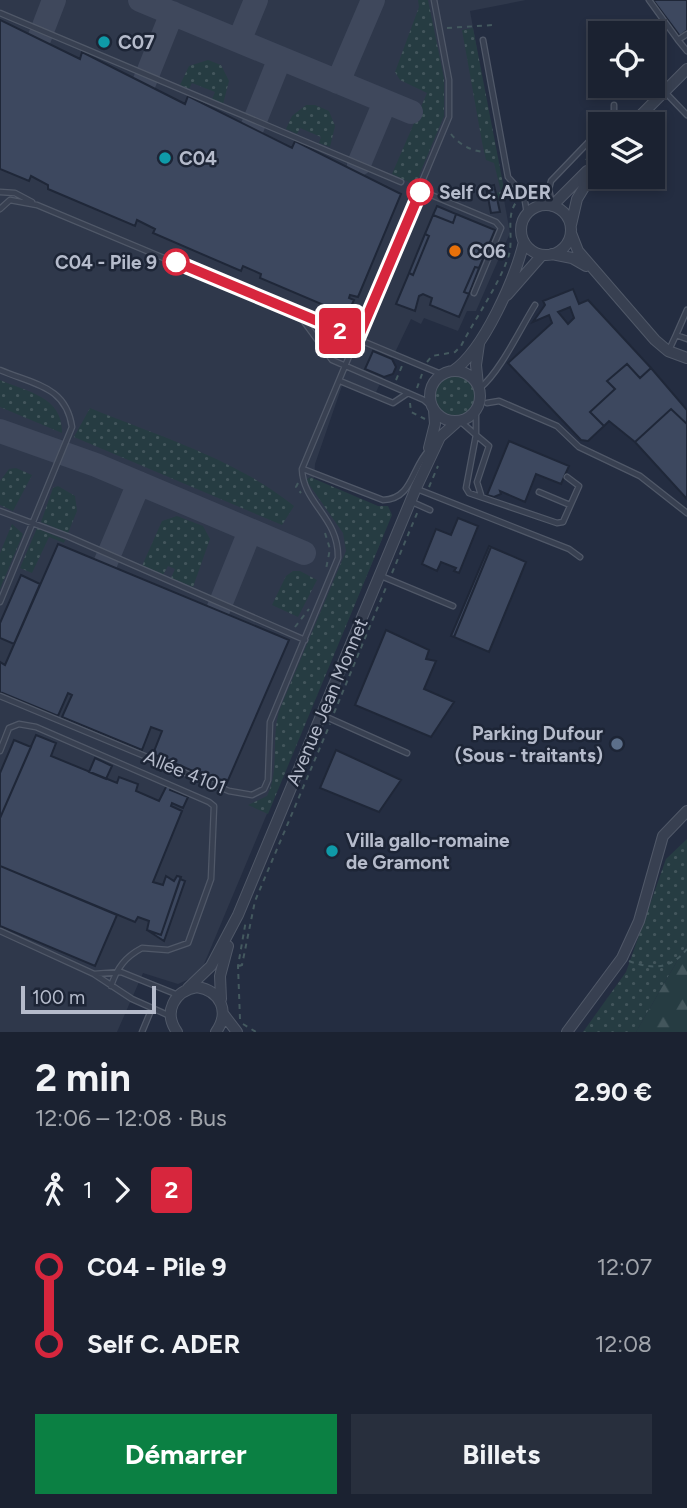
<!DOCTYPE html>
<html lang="fr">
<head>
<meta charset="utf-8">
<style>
  :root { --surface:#1b2231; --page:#282f3d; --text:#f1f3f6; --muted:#a0a4ab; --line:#393f4d; --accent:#0b8043 }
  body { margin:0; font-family:Figtree,sans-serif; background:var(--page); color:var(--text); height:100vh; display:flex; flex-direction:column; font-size:26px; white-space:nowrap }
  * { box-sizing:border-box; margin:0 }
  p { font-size:23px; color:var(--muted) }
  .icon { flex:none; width:38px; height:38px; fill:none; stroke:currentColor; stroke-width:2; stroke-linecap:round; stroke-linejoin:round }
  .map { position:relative; height:1032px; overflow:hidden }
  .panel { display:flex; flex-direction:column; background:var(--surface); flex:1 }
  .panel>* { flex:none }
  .badge { padding:0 14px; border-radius:5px; font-size:24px; line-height:46px }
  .controls { position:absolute; left:588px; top:21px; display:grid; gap:14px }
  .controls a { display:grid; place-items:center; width:77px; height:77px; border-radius:0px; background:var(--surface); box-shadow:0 4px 10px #0003,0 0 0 2px var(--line); font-size:35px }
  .scale { position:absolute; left:21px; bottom:18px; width:135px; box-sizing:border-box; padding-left:7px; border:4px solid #b5bbcb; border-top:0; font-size:19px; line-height:24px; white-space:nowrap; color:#b5bbcb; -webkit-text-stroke:5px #1d2536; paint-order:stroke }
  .map>.badge { position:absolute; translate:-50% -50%; box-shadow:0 0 0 4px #fff }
  .legs { display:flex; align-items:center; gap:10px; height:77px; padding:0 35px; font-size:23px }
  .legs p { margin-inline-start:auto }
  .overview { display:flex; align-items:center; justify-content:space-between; height:119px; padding:0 35px }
  h1 { font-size:38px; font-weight:700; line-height:52px }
  .cta { display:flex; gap:14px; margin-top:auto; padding:14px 35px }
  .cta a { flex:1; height:80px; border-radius:0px; background:var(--accent); color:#fff; font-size:28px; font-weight:700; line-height:80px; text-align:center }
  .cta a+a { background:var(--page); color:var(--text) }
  ul { padding:0 35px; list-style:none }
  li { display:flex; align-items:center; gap:24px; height:77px; font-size:26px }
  li i { display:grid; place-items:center; width:10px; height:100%; margin:0 9px; background:currentColor }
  li i::after { content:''; width:18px; height:18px; margin:-9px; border:5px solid; border-radius:50%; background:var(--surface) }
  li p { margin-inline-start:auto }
  li:first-child i { background:linear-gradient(#0000 50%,currentColor 0) }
  li:last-child i { background:linear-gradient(currentColor 50%,#0000 0) }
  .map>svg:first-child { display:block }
  .airport { fill:#2f384b }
  .grass { fill:url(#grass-dots) }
  .forest { fill:url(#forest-firs) }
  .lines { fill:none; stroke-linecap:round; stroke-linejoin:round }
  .taxiway { stroke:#3f485c; stroke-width:24 }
  .building { fill:#3d485f; stroke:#1f2738; stroke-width:2; fill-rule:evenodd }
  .service-casing { stroke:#505868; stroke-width:7 }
  .minor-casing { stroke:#505868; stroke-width:12 }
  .path { stroke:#44595f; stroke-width:2; stroke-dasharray:5 5; stroke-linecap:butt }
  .service { stroke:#384051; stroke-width:4.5 }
  .minor { stroke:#384051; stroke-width:10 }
  .line-1-casing { stroke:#fff; stroke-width:16 }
  .line-1 { stroke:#d7263d; stroke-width:10 }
  .culture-dot { fill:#0f9aa8; stroke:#1d2536; stroke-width:2.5 }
  .stop-1-dot { fill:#fff; stroke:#d7263d; stroke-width:3.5 }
  .food-dot { fill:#e8710a; stroke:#1d2536; stroke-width:2.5 }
  .service-dot { fill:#5c6f8a; stroke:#1d2536; stroke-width:2.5 }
  .labels { text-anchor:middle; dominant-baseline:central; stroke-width:5; stroke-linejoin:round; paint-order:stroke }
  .poi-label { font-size:19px; font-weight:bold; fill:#b5bbcb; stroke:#1d2536; text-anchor:start }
  .stop-label { font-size:19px; font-weight:bold; fill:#b5bbcb; stroke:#1d2536; text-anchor:start }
  .street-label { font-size:19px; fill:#b5bbcb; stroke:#1d2536 }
</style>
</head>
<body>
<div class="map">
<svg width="687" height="1032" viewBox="0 0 687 1032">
  <defs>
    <pattern id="grass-dots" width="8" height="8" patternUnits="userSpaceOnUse" patternTransform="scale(1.75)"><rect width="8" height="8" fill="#263c42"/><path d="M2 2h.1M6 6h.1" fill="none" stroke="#43565c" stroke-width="1.8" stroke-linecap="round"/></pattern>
    <pattern id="forest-firs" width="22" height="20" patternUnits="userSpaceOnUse" patternTransform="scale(1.75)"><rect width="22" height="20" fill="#263c42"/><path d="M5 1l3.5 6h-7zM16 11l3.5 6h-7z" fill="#43565c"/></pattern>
  </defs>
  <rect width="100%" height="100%" fill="#242d41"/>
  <path class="airport" d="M0 0H526L470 11 510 233 476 311H467L458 331 424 318 421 324 411 319 376 392 344 380 315 464 314 480 334 500 330 515 382 539 202 969 196 976 178 984 143 973 117 1032H0Z"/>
  <path class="grass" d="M418 0H428L444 78V116L415 185 392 174 427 93 400 80 395 72 419 7Z
    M473 28 506 199 498 201 496 193 501 192 494 163 486 160 482 142 462 30Z
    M208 60 221 65 229 81 223 104 212 99 215 92 192 83 189 89 180 85 189 66Z
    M306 105H315L329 111 335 126 330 147 319 143 321 137 300 128 297 134 286 129 292 116Z
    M435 396a20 20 0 1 1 40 0a20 20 0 1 1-40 0Z
    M0 380C28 392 63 397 62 433L0 407Z
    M90 408C158 436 236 459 294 506L282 525 74 437Z
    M16 468 32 475 13 511 0 505V481L9 469Z
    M310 477 378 506H388L392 515 268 814 248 805 267 796C280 769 271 740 279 711L346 551 343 533 306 480Z
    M58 486 75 496 77 511 68 533 41 522 53 488Z
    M177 516 203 526 210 539 193 587 171 578 175 569 168 566 163 575 142 566 162 521Z
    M12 524 23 534 0 589V553Z
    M37 528 65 540 64 543 49 537 32 573 20 568Z
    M293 571H300L317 580 298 617 272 605 286 576Z
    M687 839V944L636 1032H583L626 972 666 859Z"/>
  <path class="forest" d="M687 944V1032H636Z"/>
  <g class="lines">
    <path class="taxiway" d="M140 0 411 112
      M39 39 54 0
      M239 41 256 0
      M338 82 373 0
      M144 83 172 13
      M252 128 280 58
      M359 164 385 102
      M0 431 96 465 304 553
      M105 564 139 483
      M218 610 250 531"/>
  </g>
  <path class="building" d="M653 0H687V30L680 36Z
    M0 20 80 59 82 52 185 104 188 96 292 148 295 141 401 194 358 297 350 295 349 298 354 300 347 315 260 278 261 274 243 266 241 271 153 233 155 229 137 220 135 226 48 189V185L31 176 29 181 0 169Z
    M494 185 500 212 491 213 486 187Z
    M437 206 456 214 453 223 433 215Z
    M456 214 495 230 479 268 475 267 464 292 469 294 459 317 430 305 432 298 423 294 419 296 415 311 396 304 409 273 413 275 429 236 425 234 433 215 453 223Z
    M425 234 429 236 413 275 409 273Z
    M475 267 479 268 469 294 464 292Z
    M573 289 579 304 588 300 651 368 640 378 627 364 607 381 615 389 590 412 604 426 588 441 581 440 508 363 552 323 549 315 533 322 545 305 543 301ZM570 307 574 318 568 324 558 312Z
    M373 351 392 359 396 367 393 374 384 377 365 369Z
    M627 364 640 378 651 368 687 410V424L671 409 635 442 609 421 604 426 590 412 615 389 607 381Z
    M671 409 687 424V499L635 442Z
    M509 441 569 466 561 484 536 474 525 502 500 491 501 494 494 497 487 495Z
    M458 518 478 526 459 573 454 571 456 568 441 562 437 571 422 564 436 529 451 535Z
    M58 544 289 640 226 785 153 754 162 731 151 727 142 750 62 717 72 695 68 693 58 716 0 692V662L5 665Z
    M489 546 491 547 454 637 451 636Z
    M491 547 526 562 489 652 454 637Z
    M21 575 40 584 14 644 0 638V623Z
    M386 630 429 650 426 659 436 661 424 689 454 702 431 737 355 705Z
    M36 735 56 743 51 756 117 783 119 777 138 784 136 791 159 801 167 785 171 787 170 790 188 797 183 808 172 803 171 806 182 811 153 882 163 885 166 876 174 881 177 876 181 877 161 935 147 930 149 921 138 917 135 922 0 866V818Z
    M14 740 31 747 0 818V773Z
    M336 750 401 780 379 812 320 788Z
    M95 758 112 766 106 779 89 772Z
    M0 866 117 915 95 966 0 926Z
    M180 879 185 881 164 941 147 930 161 935Z"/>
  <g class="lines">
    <g class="service-casing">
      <path id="service" d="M649 0 678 40 687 34
        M0 13 401 182
        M483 40 508 177 524 195 527 214
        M678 40 687 51
        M664 91 687 115
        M605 124 614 115V105
        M417 189 496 222 501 228 474 293
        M0 192 15 193 32 202
        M552 205 549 189 551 181 600 130
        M0 209 10 200 37 205 441 374
        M299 315 332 360 424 400 432 407
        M676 335 687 310
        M669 350 676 335 687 339
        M0 370C35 385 66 386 72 427L0 602
        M340 381 393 403 408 393
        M480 388C500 372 520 329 535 305
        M487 403 499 401 557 426 579 447 640 476 687 513
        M460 421 476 435V410
        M303 469 383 500C413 499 411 468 429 450
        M417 489 569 549 580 557
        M539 492 570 505
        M481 495 477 482 489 446 476 435 466 488 469 493 557 523 563 522 579 486 567 477
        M412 502 430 510
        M0 511 67 536 305 640
        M381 576 453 606
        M0 696 229 791 252 795 264 789 268 780 270 722 338 558C339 517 303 504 302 469L449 117V80L434 0
        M322 715 407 753
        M0 751 9 728 19 724 36 727 209 802 214 806 211 879 188 943 168 950 142 948C125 957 117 968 111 986
        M0 931 94 974
        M170 1016 132 999 94 974 121 972 178 995
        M142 1032 152 1008"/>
    </g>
    <g class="minor-casing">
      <path id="minor" d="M632 124 687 69
        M521 230a25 25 0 1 1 50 0a25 25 0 1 1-50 0Z
        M552 206 587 171
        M571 225 577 199 600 161
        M571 233 578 251 655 340 668 351 687 358
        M552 254 572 258 586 266
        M507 295 542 255
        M430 396a25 25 0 1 1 50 0a25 25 0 1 1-50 0Z
        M453 371C484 350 515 278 524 242
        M478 385 476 365 479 344
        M429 448 435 424 434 410
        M188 988 211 966 238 915 416 488 440 437 458 421
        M221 999 220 976 228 946
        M224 1015 237 1032
        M177 1032C163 1012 174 991 197 987 221 991 230 1012 216 1032
        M567 1032 622 958 639 921 663 836 687 811"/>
    </g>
    <path class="path" d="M447 28 493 25
      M451 134C461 147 479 155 495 151
      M586 160 600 146
      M530 197 542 195
      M427 362 432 356 455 352 461 346C476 317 497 288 508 258 515 239 504 215 518 200
      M396 380 402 366
      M417 388 422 374
      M410 403 411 412 425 419
      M298 483 296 487 301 493
      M429 487 438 466
      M325 533 330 549 326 569
      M392 573 418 511
      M295 627 309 609
      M334 713 387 585
      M629 961C653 970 671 969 687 949
      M239 966 242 965 255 901 330 724
      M240 1019 238 966 246 920
      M243 1024 256 1032"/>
    <use href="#service" class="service"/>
    <use href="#minor" class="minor"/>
  </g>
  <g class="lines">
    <g class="line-1-casing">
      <path id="line-1" d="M176 262 358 338 420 192"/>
    </g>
    <use href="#line-1" class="line-1"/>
  </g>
  <g class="culture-dot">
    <circle cx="104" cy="42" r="7"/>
    <circle cx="165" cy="158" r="7"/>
    <circle cx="332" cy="851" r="7"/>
  </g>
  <g class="stop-1-dot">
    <circle cx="420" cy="192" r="12"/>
    <circle cx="176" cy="262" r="12"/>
  </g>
  <circle class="food-dot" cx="455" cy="251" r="7"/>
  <circle class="service-dot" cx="617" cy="744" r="7"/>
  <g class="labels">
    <g class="poi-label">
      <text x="118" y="42">C07</text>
      <text x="179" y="158">C04</text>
      <text x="469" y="251">C06</text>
      <text x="603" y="733" text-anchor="end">Parking Dufour<tspan x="603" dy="22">(Sous - traitants)</tspan></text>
      <text x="346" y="840">Villa gallo-romaine<tspan x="346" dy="22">de Gramont</tspan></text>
    </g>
    <g class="stop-label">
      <text x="439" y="192">Self C. ADER</text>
      <text x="157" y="262" text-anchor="end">C04 - Pile 9</text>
    </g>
    <g class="street-label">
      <text transform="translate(327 702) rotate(-67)">Avenue Jean Monnet</text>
      <text transform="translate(185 772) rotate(22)">Allée 4101</text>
    </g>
  </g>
</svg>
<div class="controls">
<a><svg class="icon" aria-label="locate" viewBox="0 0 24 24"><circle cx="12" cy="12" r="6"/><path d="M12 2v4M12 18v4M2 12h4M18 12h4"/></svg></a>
<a><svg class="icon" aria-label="layers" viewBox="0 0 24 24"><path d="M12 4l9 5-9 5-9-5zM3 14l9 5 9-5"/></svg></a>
</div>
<div class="scale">100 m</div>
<b class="badge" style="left:340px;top:331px;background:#d7263d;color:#fff">2</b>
</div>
<section class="panel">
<div class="overview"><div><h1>2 min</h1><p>12:06 – 12:08 · Bus</p></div><b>2.90 €</b></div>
<div class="legs"><svg class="icon" aria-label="walk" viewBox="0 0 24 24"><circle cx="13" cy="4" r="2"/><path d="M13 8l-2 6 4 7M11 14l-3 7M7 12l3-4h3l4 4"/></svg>1<svg class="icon" aria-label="forward" viewBox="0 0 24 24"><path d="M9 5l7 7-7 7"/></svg><b class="badge" style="background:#d7263d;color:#fff">2</b></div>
<ul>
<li><i style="color:#d7263d"></i><b>C04 - Pile 9</b><p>12:07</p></li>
<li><i style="color:#d7263d"></i><b>Self C. ADER</b><p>12:08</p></li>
</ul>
<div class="cta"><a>Démarrer</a><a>Billets</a></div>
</section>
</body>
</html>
